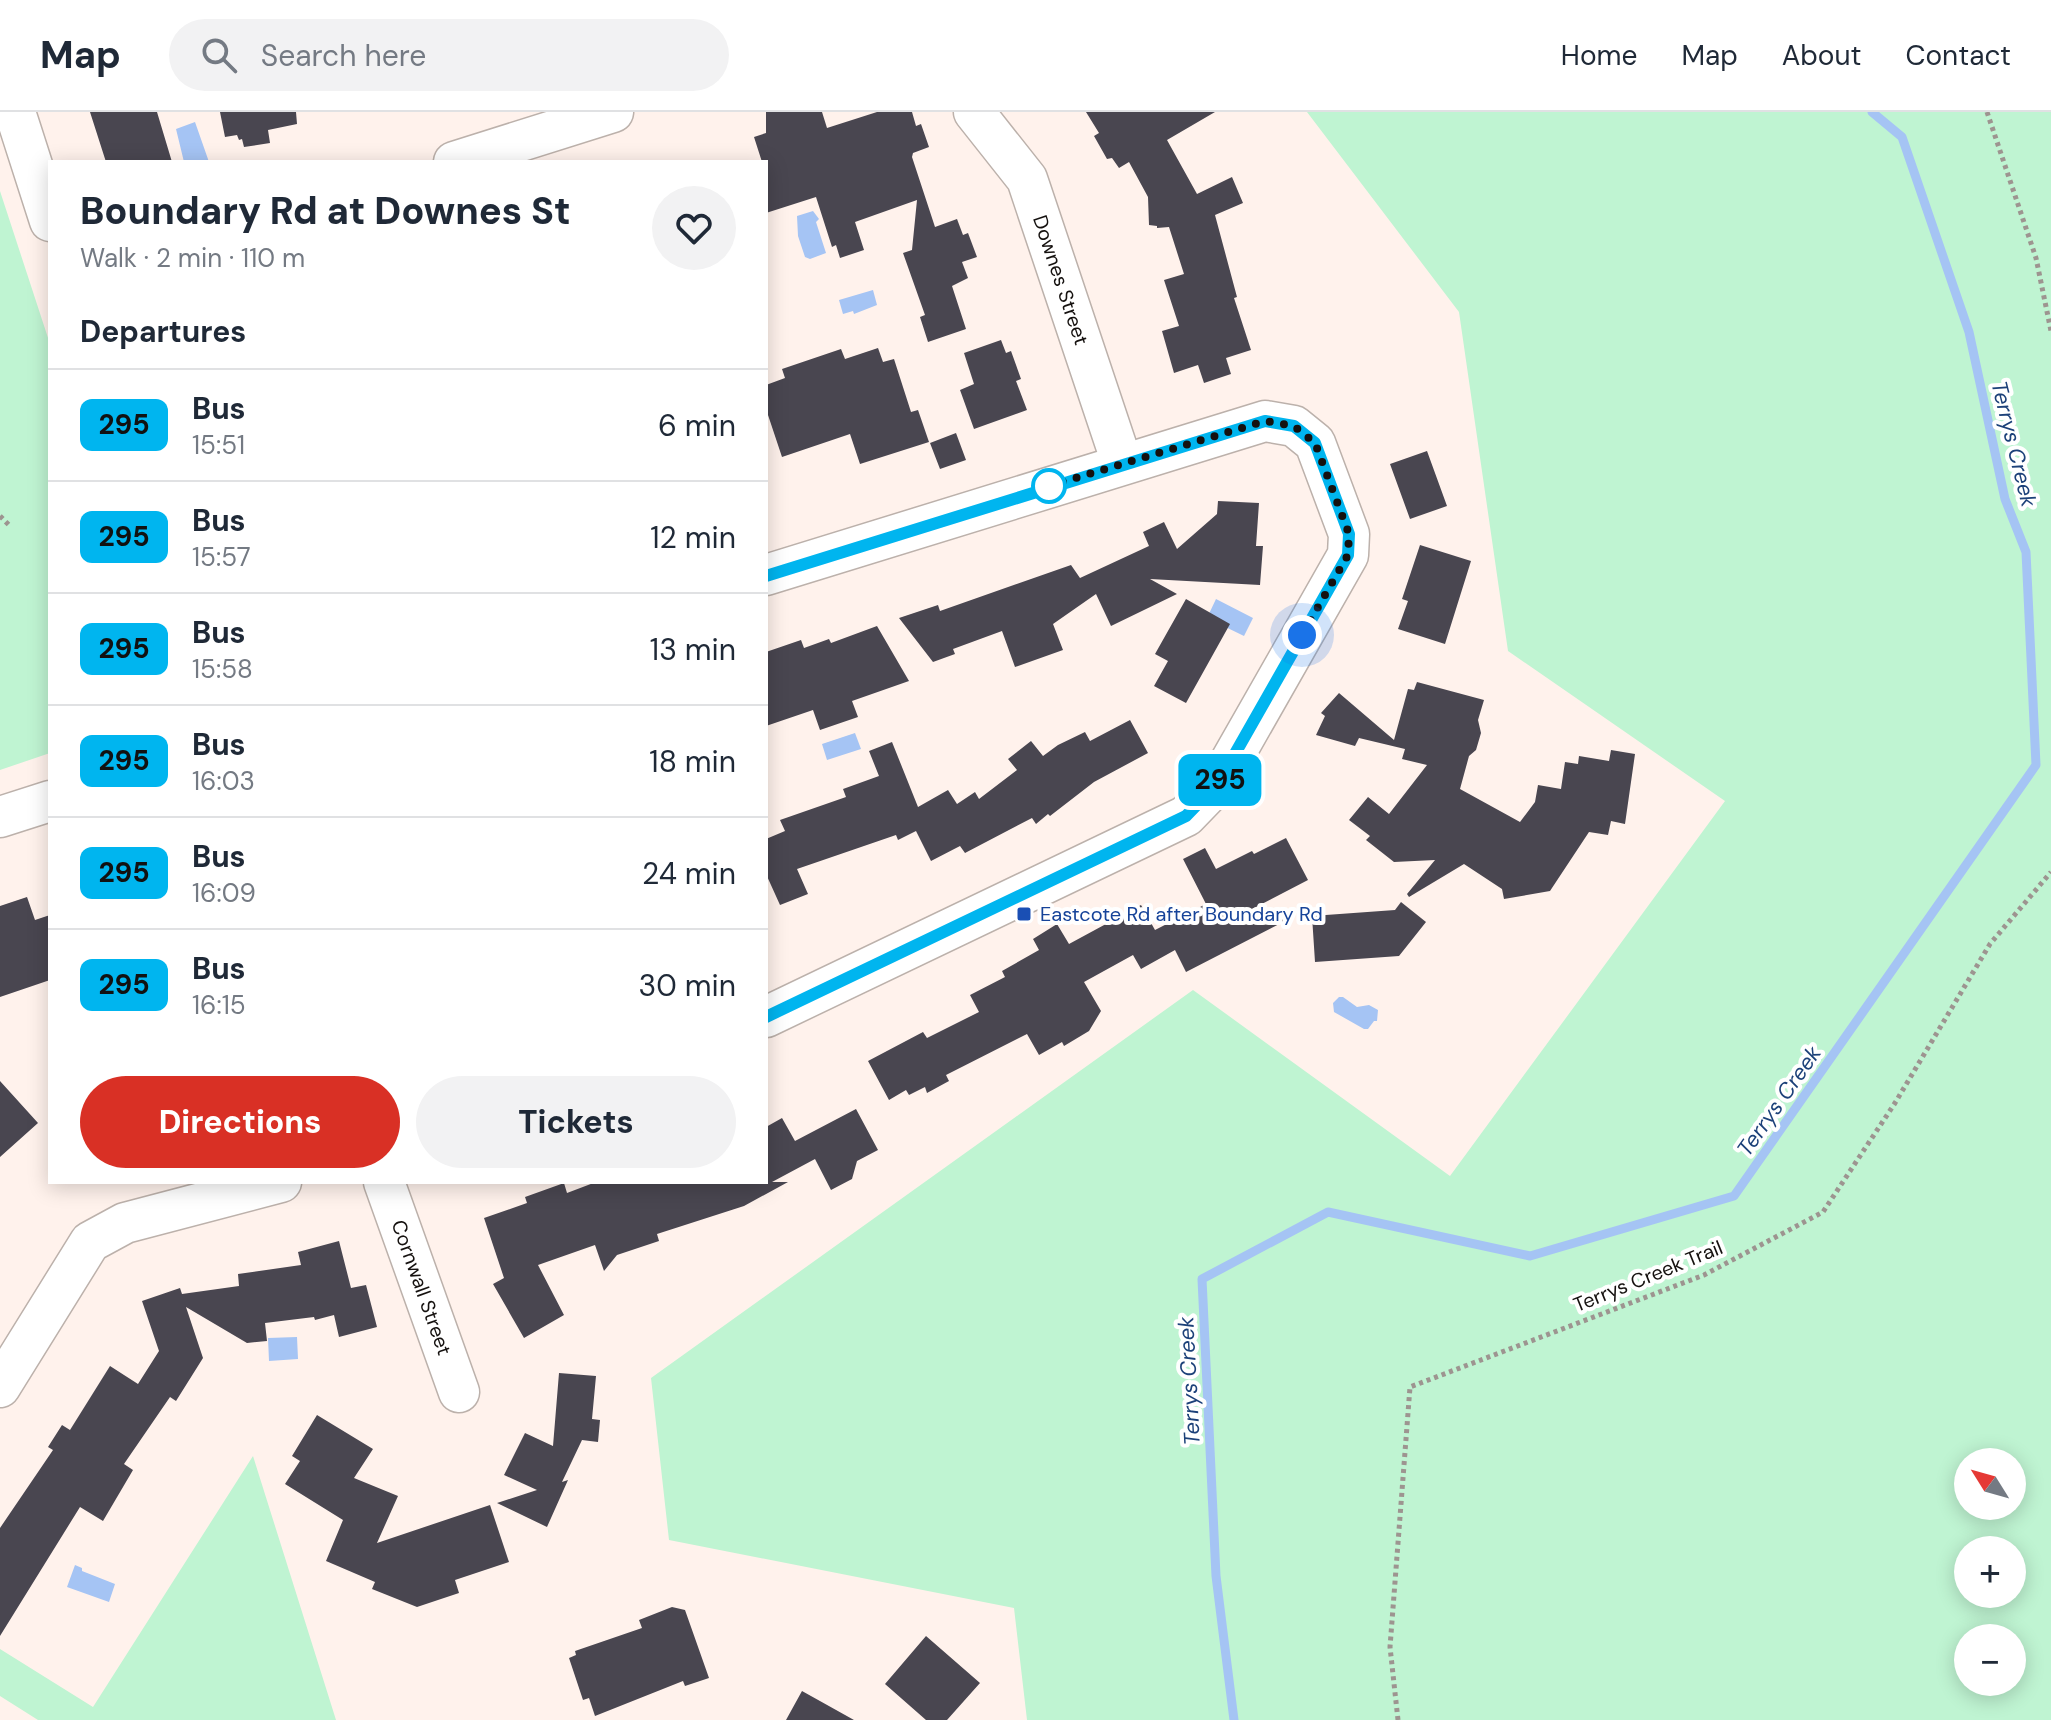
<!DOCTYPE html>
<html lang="en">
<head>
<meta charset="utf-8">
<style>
  :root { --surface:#fff; --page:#f2f2f3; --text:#1f2937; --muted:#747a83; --line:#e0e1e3; --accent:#d93025 }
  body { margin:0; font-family:"DM Sans",sans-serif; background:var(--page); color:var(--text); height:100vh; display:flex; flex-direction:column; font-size:30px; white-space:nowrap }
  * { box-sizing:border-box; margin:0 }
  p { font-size:26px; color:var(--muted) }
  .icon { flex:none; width:44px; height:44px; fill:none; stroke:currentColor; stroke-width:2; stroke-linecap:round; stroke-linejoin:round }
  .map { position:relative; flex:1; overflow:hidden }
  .details { position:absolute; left:48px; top:48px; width:720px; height:1024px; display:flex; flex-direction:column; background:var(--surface); border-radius:0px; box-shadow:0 4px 20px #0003 }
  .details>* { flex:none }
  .badge { padding:0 16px; border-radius:12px; font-size:28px; line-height:52px }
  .needle { width:52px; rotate:307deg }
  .buttons { position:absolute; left:1954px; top:1336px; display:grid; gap:16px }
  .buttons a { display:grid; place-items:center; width:72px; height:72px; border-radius:50%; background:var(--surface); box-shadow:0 4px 20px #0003; font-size:40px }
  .you { position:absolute; width:40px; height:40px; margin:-20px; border:6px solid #fff; border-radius:50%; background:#1a73e8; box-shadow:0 0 0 12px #1a73e833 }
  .map>.badge { position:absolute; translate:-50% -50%; box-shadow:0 0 0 4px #fff }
  h2 { padding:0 32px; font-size:30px; line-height:72px }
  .round { display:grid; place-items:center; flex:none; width:84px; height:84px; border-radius:42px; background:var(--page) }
  .overview { display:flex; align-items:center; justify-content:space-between; height:136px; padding:0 32px }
  h1 { font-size:38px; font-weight:800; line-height:60px }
  .primary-button { display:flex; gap:16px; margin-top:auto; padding:16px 32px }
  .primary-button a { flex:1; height:92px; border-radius:48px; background:var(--accent); color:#fff; font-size:32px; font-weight:800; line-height:92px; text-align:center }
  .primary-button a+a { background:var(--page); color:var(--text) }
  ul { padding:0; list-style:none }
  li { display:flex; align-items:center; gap:24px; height:112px; padding:0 32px; border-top:2px solid var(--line) }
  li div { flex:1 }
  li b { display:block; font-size:30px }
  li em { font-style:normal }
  li .badge { min-width:88px; font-weight:700; text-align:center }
  header { display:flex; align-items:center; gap:48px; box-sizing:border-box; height:112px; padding:0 40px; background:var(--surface); border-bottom:2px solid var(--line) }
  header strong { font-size:38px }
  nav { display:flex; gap:44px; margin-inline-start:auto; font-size:28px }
  .search { width:560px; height:72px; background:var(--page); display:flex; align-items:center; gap:20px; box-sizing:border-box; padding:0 28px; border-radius:44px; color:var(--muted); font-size:30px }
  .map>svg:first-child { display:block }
  .green { fill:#bff4d2; fill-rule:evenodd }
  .water { fill:#a5c4f4 }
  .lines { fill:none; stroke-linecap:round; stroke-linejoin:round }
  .stream { stroke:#a5c4f4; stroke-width:9 }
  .building { fill:#494650 }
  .minor-casing { stroke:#bcb1ab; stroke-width:43 }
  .path { stroke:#9d9490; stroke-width:5; stroke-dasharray:4 4; stroke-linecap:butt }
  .minor { stroke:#fff; stroke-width:40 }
  .line-casing { stroke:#fff; stroke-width:18 }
  .line { stroke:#00b5ef; stroke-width:12 }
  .walk { stroke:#15110f; stroke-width:8; stroke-dasharray:0 14.4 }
  .stop-dot { fill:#fff; stroke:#00b5ef; stroke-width:4 }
  .transit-dot { fill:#1a4fb4; stroke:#fff; stroke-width:3 }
  .labels { text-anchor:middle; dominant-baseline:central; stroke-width:8; stroke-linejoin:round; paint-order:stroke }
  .street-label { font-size:20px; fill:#15110f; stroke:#fff }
  .transit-label { font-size:20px; fill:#164399; stroke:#fff; text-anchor:start }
  .water-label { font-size:22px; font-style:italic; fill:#1c4179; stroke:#fff }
</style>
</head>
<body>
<header>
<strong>Map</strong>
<div class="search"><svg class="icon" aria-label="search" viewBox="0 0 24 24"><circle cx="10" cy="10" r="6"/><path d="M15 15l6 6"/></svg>Search here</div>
<nav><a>Home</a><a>Map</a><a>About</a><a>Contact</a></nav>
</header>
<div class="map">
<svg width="2051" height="1608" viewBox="0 0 2051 1608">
  <rect width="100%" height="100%" fill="#fff2ec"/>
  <path class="green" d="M1307 0H2051V1608H1027L1014 1496 669 1428 651 1266 1193 878 1450 1064 1725 689 1508 539 1459 200ZM1968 1350H2012V1394H1968ZM2012 1438V1482H1968V1438ZM2012 1526V1570H1968V1526Z
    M0 79 50 232V641L0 658Z
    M253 1344 336 1608H38L0 1584V1537L93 1595Z"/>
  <path class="water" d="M195 10 209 50H184L176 17Z
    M813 99 819 107 816 110 826 141 810 147 805 145 798 124 797 104Z
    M873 178 877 193 854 202 853 199 843 202 839 188Z
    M1216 487 1253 506 1244 524 1207 506Z
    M855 621 861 637 827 648 822 632Z
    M1339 885H1343L1357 895 1369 893 1378 898 1377 909H1374L1368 917H1364L1334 900 1333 891Z
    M297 1225 298 1247 269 1249 268 1226Z
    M75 1453 82 1456V1459L115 1472 109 1490 67 1475Z"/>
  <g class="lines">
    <path class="stream" d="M1234 1608 1216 1464 1202 1167 1328 1100 1530 1144 1734 1084 2036 653 2026 440 2005 387 1969 220 1902 25 1872 0"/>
  </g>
  <path class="building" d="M90 0H157L172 50H106Z
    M220 0H296L297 12 268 18 270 31 244 35 242 27 239 28 237 23 225 25Z
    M766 0H822L827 16 877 0H912L916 14 921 12 929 35 913 41 912 45 935 115 957 107 963 123 968 121 977 145 962 150 968 166 952 174 966 217 928 230 920 205 925 203 903 141 912 138 917 88 855 110 864 138 840 146 836 133 832 135 816 85 766 101V50H762L754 25 766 21Z
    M1086 0H1215L1167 28 1197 82 1232 65 1243 91 1215 103 1237 185 1234 186 1251 238 1226 246 1231 262 1204 271 1198 253 1174 261 1162 219 1179 214 1164 168 1184 162 1169 115 1157 116V114L1149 113 1148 85 1129 50 1119 56 1112 46 1107 47 1094 24 1099 21Z
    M1001 228 1006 241 1011 239 1021 267 1016 269 1027 298 974 317 960 278 974 272 964 241Z
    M878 236 883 250 894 247 911 300 918 298 929 330 860 352 850 322 782 345 766 297V273L785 266 782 257 841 237 845 247Z
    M956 321 966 348 940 357 930 331Z
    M1427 339 1447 394 1410 407 1390 352Z
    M1218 389 1259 391 1256 434H1263L1260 473 1150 467 1177 482 1111 514 1096 482 1053 512 1063 538 1015 555 1002 519 953 537 955 542 933 550 899 506 938 493 940 499 1071 453 1080 466 1149 434 1143 420 1164 410 1177 437 1217 402Z
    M1420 433 1471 449 1445 532 1398 517 1408 489 1402 487Z
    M1186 487 1230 512 1186 591 1154 574 1168 549 1155 542Z
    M877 514 909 569 852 589 858 605 820 618 813 598 766 614V540L801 528 804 536 829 527 831 531Z
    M1417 570 1484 588 1478 608 1481 621 1476 638 1469 644 1460 677 1520 710 1535 690 1538 673 1561 677 1565 650 1578 652 1579 644 1609 649 1611 638 1635 642 1625 712 1611 709 1608 723 1589 720 1550 779 1504 787 1502 777 1464 752 1409 785 1407 782 1435 748 1394 750 1366 728 1370 724 1349 708 1368 685 1389 702 1427 653 1402 647 1405 637 1359 626 1355 634 1316 623 1325 604 1321 601 1339 581 1394 628 1408 577 1414 578Z
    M1130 608 1148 641 1094 670 1050 704 1048 702 1036 712 1032 706 965 741 960 734 931 749 916 719 898 728 896 723 797 757 808 782 780 793 766 762V727L785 719 780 708 846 685 843 677 879 664 869 639 892 630 918 695 948 678 957 692 975 680 979 687 1017 658 1008 647 1031 629 1043 644 1058 633 1085 620 1090 629Z
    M1286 726 1308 768 1225 811 1289 807 1186 860 1175 838 1141 857 1133 843 1084 870 1101 899 1089 919 1064 934 1062 930 1039 943 1027 922 946 963 949 969 927 981 925 975 909 983 906 978 889 988 868 949 923 920 927 926 979 900 970 883 1005 865 1002 859 1039 838 1033 827 1057 812 1069 832 1141 793 1155 818 1206 792 1183 747 1205 736 1216 757 1252 739 1254 742Z
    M27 785 35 808 50 803V868L0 885V794Z
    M1401 790 1426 810 1399 844 1315 850 1312 804 1395 798Z
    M0 969 38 1011 0 1045Z
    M856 997 878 1038 857 1049 852 1067 831 1078 815 1047 772 1070H788L744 1094 657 1122 659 1129 617 1143 604 1159 595 1133 538 1153 564 1203 524 1226 493 1172 504 1166 484 1106 527 1091 525 1085 564 1071 567 1081 596 1070H766V1015L782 1006 795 1029Z
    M339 1129 351 1176 366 1173 377 1215 339 1225 334 1203 315 1208 314 1205 265 1211 267 1229 247 1231 186 1195 203 1246 176 1289 170 1285 124 1352 133 1358 103 1409 80 1395 0 1524V1416L53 1338 48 1335 62 1313 70 1318 110 1254 138 1272 159 1239 142 1189 180 1176 182 1182 239 1174 238 1162 301 1153 298 1140Z
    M559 1261 596 1264 592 1307 600 1308 598 1330 582 1328 562 1370 568 1368 547 1415 497 1391 537 1378 504 1363 525 1321 553 1334Z
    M317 1303 373 1337 354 1366 398 1384 377 1431 490 1393 509 1450 455 1468 459 1481 417 1495 372 1477 375 1470 326 1449 343 1408 285 1372 300 1349 292 1344Z
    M672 1495 685 1498 709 1566 685 1574 683 1569 595 1604 589 1586 583 1588 569 1546 576 1543 575 1539 642 1516 639 1508Z
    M926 1524 980 1571 947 1608H926L885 1572Z
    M802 1579 854 1608H786Z"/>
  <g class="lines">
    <g class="minor-casing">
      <g id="minor">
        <path d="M15 0 50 109"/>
        <path id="s1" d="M974 0 1027 67 1122 351"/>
        <path d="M454 50 613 0"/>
        <path d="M766 463 1265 309 1294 314 1315 331 1349 422 1348 443 1228 654 1216 673 1186 704 766 905"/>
        <path d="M0 705 50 689"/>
        <path id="s2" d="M384 1070 459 1280"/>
        <path d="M0 1275 90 1130 125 1111 281 1070"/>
      </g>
    </g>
    <path class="path" d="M1987 0 2036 146 2051 219
      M0 404 11 415
      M1398 1608 1390 1535 1410 1275 1704 1163 1823 1100 1895 991 1990 832 2051 760"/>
    <use href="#minor" class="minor"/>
  </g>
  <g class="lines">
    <g class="line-casing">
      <path id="line" d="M766 464 1265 309 1294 314 1315 331 1349 422 1348 443 1228 654 1216 673 1186 704 766 905"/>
    </g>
    <use href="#line" class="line"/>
    <path class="walk" d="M1049 374 1265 309 1294 314 1315 331 1349 422 1348 443 1302 523"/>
  </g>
  <circle class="stop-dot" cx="1049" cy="374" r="16"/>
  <rect class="transit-dot" x="1016" y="794" width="16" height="16" rx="4"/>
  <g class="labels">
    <g class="street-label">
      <text stroke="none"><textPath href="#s1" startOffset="192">Downes Street</textPath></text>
      <text transform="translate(1648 1164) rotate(-22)">Terrys Creek Trail</text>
      <text stroke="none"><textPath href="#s2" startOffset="112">Cornwall Street</textPath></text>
    </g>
    <g class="transit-label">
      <text x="1040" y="802">Eastcote Rd after Boundary Rd</text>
    </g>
    <g class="water-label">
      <text transform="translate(2014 332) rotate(76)">Terrys Creek</text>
      <text transform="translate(1779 989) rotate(-55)">Terrys Creek</text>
      <text transform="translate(1189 1269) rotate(-93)">Terrys Creek</text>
    </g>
  </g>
</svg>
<div class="buttons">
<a><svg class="needle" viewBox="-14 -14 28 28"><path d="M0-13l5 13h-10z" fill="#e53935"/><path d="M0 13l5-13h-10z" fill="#747a83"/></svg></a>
<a>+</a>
<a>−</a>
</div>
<div class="you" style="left:1302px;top:523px"></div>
<b class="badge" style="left:1220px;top:668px;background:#00b5ef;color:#111">295</b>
<section class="details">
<div class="overview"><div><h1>Boundary Rd at Downes St</h1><p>Walk · 2 min · 110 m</p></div><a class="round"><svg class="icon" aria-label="heart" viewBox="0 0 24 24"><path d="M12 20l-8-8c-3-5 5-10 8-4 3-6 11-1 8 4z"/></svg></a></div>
<h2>Departures</h2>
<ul>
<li><span class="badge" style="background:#00b5ef;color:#111">295</span><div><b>Bus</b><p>15:51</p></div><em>6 min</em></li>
<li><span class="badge" style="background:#00b5ef;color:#111">295</span><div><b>Bus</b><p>15:57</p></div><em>12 min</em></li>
<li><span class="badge" style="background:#00b5ef;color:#111">295</span><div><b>Bus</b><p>15:58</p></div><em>13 min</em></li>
<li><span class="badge" style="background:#00b5ef;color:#111">295</span><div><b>Bus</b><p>16:03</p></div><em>18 min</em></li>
<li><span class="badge" style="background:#00b5ef;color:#111">295</span><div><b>Bus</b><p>16:09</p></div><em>24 min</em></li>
<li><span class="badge" style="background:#00b5ef;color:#111">295</span><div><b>Bus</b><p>16:15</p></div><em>30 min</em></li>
</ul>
<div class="primary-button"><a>Directions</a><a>Tickets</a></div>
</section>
</div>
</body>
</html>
